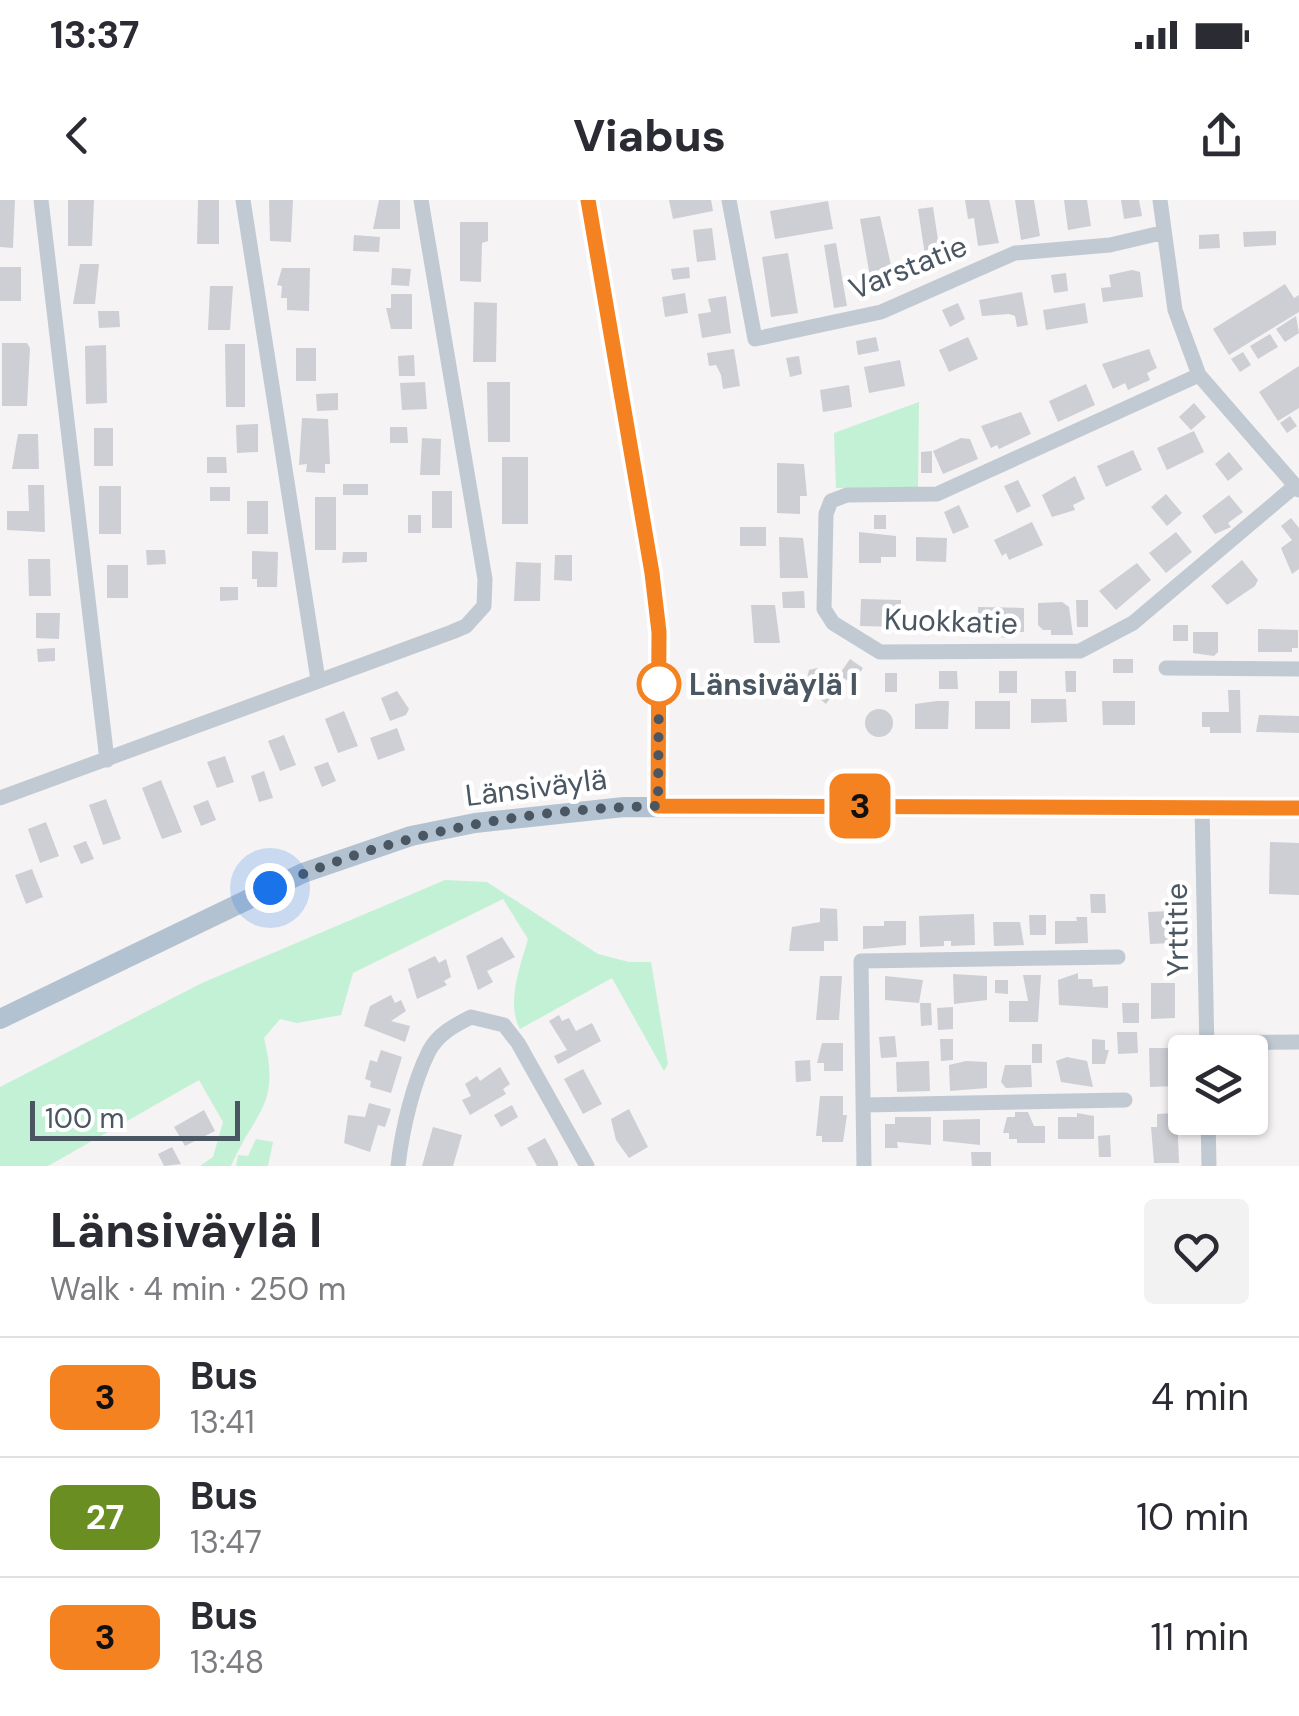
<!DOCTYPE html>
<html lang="en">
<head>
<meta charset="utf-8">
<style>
  :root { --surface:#fff; --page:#f2f2f3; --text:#2b2b33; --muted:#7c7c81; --line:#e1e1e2 }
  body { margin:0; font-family:"DM Sans",sans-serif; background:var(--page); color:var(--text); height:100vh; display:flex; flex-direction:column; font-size:38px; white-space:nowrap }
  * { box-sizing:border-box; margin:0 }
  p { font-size:32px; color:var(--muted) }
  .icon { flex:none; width:55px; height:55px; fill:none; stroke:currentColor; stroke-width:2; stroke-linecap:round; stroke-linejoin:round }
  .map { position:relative; height:966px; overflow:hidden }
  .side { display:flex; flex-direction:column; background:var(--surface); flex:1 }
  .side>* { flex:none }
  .badge { padding:0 20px; border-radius:15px; font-size:35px; line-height:65px }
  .tools { position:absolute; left:1168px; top:835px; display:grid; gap:20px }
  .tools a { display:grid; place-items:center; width:100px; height:100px; border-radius:10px; background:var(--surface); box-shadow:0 2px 8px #0004; font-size:50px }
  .scale { position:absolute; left:30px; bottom:25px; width:210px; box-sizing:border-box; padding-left:10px; border:5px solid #4a5661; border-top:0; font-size:28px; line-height:35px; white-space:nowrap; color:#4a5661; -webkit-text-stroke:8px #fff; paint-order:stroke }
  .you { position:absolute; width:50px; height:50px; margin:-25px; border:8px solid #fff; border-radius:50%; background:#1a73e8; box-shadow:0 0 0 15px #1a73e833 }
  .map>.badge { position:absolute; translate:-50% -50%; box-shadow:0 0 0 5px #fff }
  .round { display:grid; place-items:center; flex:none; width:105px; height:105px; border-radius:10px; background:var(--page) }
  .head { display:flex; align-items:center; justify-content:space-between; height:170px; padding:0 50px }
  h1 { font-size:48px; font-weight:800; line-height:75px }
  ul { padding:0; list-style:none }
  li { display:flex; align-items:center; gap:30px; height:120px; padding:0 50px; border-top:2px solid var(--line) }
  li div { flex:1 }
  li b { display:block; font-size:38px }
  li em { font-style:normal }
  li .badge { min-width:110px; font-weight:700; text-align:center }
  .status { display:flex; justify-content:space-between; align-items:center; height:70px; padding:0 50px; background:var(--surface); direction:ltr }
  .status svg { height:28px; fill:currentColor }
  header { display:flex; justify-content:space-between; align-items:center; height:130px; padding:0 50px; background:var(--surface); font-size:45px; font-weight:800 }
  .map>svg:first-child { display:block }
  .green { fill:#c3f1d5 }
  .building { fill:#cdcfd5 }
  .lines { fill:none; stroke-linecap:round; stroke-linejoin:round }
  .minor { stroke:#c1cad2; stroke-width:15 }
  .major { stroke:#b3c2d1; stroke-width:20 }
  .line-casing { stroke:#fff; stroke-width:22 }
  .line { stroke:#f58220; stroke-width:15 }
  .walk { stroke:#4a5661; stroke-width:10; stroke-dasharray:0 18 }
  .stop-dot { fill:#fff; stroke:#f58220; stroke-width:5 }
  .labels { text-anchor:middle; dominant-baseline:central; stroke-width:9; stroke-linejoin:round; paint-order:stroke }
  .street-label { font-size:30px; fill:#4a5661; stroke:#fff }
  .stop-label { font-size:30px; font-weight:bold; fill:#4a5661; stroke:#fff; text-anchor:start }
</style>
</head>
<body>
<div class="status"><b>13:37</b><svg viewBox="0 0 49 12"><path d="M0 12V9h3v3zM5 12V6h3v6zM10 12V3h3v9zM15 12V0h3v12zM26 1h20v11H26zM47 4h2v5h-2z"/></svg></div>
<header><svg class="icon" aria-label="back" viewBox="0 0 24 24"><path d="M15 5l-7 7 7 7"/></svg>Viabus<svg class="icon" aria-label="share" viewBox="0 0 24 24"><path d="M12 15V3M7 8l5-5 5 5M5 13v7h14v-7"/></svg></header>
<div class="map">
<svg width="1299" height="966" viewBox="0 0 1299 966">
  <rect width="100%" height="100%" fill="#f5f3f3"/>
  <path class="green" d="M919 202 918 287 836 288 834 233Z
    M445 680 487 682 598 754 629 762H651L668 864 664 871 612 778 520 829C506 803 520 767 528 739L503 699 353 773 341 815 297 823 280 819 264 838C281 907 255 910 231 966H200L213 957 223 922 199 880 48 966H0V887L202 783Z
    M256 939 273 942 268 966H236L238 955 248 956Z"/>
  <path class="building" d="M0 0H15L13 48 0 47Z
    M68 0H94L92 46H68Z
    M198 0H219V44H197Z
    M269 0H293L291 42 270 41Z
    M379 0H400V29H373Z
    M669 0H711L713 11 673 19Z
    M965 0H989L999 43 978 46 974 18 968 19Z
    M1015 0H1034L1040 36 1021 40Z
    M1064 0H1087L1091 26 1068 30Z
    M1121 0H1139L1142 16 1124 19Z
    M828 1 833 29 775 39 770 11Z
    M933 7 942 66 927 68 918 9Z
    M880 16 893 74 870 77 860 19Z
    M460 22H488V41L482 43 481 82 460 81Z
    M712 28 716 60 697 62 693 30Z
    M1276 31V45L1244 47 1243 32Z
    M1219 34 1220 48 1199 49V35Z
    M354 35 380 37 379 52 353 51Z
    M836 43 847 106 834 108 824 45Z
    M788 53 798 113 771 117 762 57Z
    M80 64H99L95 104H73Z
    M0 67H21V101H0Z
    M689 67 690 78 673 80 671 69Z
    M282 68H310L309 111 287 110V98H281L282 86 277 85Z
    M392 68 411 69 409 86 391 85Z
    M1132 70 1140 72 1143 97 1103 102 1101 88 1111 87 1109 75Z
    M1066 73 1068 91 1054 93 1051 75Z
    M1285 84 1294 98 1299 95V112L1229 155 1213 129Z
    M210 86H233L230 130H208Z
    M1022 92 1028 125 1017 127 1015 116 1009 114 982 116 979 100Z
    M685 93 688 113 665 117 662 97Z
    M391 94H412V129H391L386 108H391Z
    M726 96 731 133 702 138 698 114 711 112 708 99Z
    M474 102 497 103 496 162H473Z
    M958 103 965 119 950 127 942 110Z
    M1085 103 1088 123 1046 130 1043 110Z
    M98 111H119L120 127 99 128Z
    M1296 116 1299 133 1285 142 1276 129Z
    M1270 134 1278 147 1258 159 1250 146Z
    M876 137 879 151 858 155 856 141Z
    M968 137 978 159 949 172 939 150Z
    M2 143H27L30 148 27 206H2Z
    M225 144H245V207H226Z
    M106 145 107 203 86 204 85 146Z
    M296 148H316V181H296Z
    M734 149 740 186 723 189 721 175 716 165 709 166 707 153Z
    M1149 149 1157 168 1147 173 1150 180 1128 190 1125 183 1113 189 1102 164Z
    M1243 152 1251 165 1240 172 1231 159Z
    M414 155 415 176H399L398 156Z
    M799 156 802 174 790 177 786 158Z
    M900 160 905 186 869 193 864 167Z
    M1299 166V208L1278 221 1259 192Z
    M425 182 427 209 402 210 400 183Z
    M487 182H510V242H488Z
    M1086 184 1095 205 1058 222 1049 201Z
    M849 185 852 207 823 212 820 190Z
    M338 193V210L317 211 316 194Z
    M1194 203 1206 217 1191 230 1179 217Z
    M1021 212 1031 234 999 249 997 245 991 248 981 226Z
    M1290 216 1297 226 1287 233 1280 223Z
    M302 218 328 219 330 264H325V273L306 272 307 264 299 265Z
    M258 224V252L237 253 236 225Z
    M390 227H407L408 243H390Z
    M94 228H113V266H94Z
    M1194 231 1204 252 1167 270 1157 248Z
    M18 234H38L39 269H12Z
    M422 238 441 239 440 275H420Z
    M961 238 970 239 978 259 943 274 933 251Z
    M1133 250 1142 270 1106 287 1097 266Z
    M932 251V273H921V252Z
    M1229 252 1243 269 1228 281 1215 264Z
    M207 257H226L227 273H207Z
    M502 257H528V324H502Z
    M777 263 804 264 807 296H800V314L777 313Z
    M1075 276 1085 299 1073 305 1075 310 1052 317 1042 295Z
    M1018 280 1031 306 1017 313 1004 286Z
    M343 284H368V295H343Z
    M28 285H44L45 332 7 330V311H29Z
    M99 286H121V334H99Z
    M210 287H230V301H210Z
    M432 291H452V328H432Z
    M1166 294 1182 313 1167 326 1151 307Z
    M1229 295 1243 312 1228 323 1231 327 1215 334 1202 316Z
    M315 297H336V350H315Z
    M247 301H268V334H247Z
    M959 305 969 327 953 334 944 312Z
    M408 315H421V333H408Z
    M874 315H886V329H874Z
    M1291 318 1299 328V369L1292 374 1281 348 1292 340 1281 326Z
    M1032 322 1043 345 1009 360 1006 353 1002 356 994 340Z
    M740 327H766V346H740Z
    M859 332 896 336V357H881V363H859Z
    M1176 332 1192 352 1166 373 1149 353Z
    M779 337 803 338 808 378H780Z
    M916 337 947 338 946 362 916 361Z
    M146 350H165L166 364 147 365Z
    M252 351 278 352 277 387H257V379H252Z
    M343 352H367V362L342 363Z
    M555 355H572V381L554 380Z
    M28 359H50L51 396H29Z
    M1242 360 1258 380 1255 386 1227 405 1211 386Z
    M516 362 541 363 540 401H514Z
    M1137 363 1151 380 1116 410 1099 391Z
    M107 365H128V398H107Z
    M220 387H238V400L220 401Z
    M804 391 805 408H783L782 392Z
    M861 399 901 400V427L860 426Z
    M1076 400H1088V427H1077Z
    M1062 402 1069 407 1073 435H1051V430H1043L1038 425V403Z
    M751 405H775L780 443H754Z
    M978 407 1024 408V432H1009V438L978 435Z
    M36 413H60L59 439 36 438Z
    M1173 425H1188V441H1173Z
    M1258 429 1298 430V448H1292V452H1258Z
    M1193 432H1218V452L1214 456 1193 453Z
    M55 448V461L38 462 37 449Z
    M850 459 863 468 853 484 839 475Z
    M1113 459H1133V473H1113Z
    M817 468 840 483 835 500 831 497 826 504 805 486 809 470Z
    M939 471H957L958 489H939Z
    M999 471H1017V493H999Z
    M1065 471H1076V492H1066Z
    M885 473H897V492H885Z
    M1228 490H1240L1241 533H1210V527H1202V512H1229Z
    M397 491 409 509 406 515 390 521 381 498Z
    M1031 499H1066L1067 522 1031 523Z
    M937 501H949L948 529H915V504Z
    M975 501H1010V529H975Z
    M1102 501H1135V525H1103Z
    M865 523a14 14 0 1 1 28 0a14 14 0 1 1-28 0Z
    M344 511 358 546 338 553 325 519Z
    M1259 515 1299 516V533L1256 532Z
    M397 528 405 550 378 560 370 538Z
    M284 535 296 565 280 571 268 541Z
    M225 556 234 582 217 588 207 562Z
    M328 562 336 581 322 587 314 567Z
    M264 571 273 598 259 602 251 576Z
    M161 580 182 632 162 639 142 588Z
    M106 599 121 639 103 645 89 605Z
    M208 600 216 620 201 626 193 606Z
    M46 622 59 656 40 663 28 629Z
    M86 641 94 659 81 664 73 646Z
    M1270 642 1299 643V695L1269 694Z
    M32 669 43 697 26 704 15 675Z
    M1090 694H1105L1106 713H1091Z
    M820 708 837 709 838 741H824V751H789L792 727 820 722Z
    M1172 711 1173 743 1150 744 1148 712Z
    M974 714 975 745 951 746V741H944V746L920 747 919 716Z
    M1029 715H1046V735H1030Z
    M1076 717H1087L1088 743 1055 744V721H1077Z
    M884 721H906V745L863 749V726H884Z
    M993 722H1020L1024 745 994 746Z
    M502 737 515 757 487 771 493 782 478 790 466 756Z
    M435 756 439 763 446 759 451 777 444 781 447 785 417 799 408 769Z
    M1078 773V779H1092L1093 787 1108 786V808L1059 805 1058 780Z
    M953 774 987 776V800L954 804Z
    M1023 775H1041L1038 822H1009V801H1028Z
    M820 776H842L839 820H816Z
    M885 776 923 780 919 803 885 800Z
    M995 780H1008V794L995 793Z
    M1151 783H1175V818L1151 819Z
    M391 795 395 803 401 800 406 811 391 821 410 826 405 842 364 826 370 806Z
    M920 803H931L932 825 921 826Z
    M1122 803H1139V823H1123Z
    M953 807V829L938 830 937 808Z
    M559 815 562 821 569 818 576 831 592 823 601 841 558 864 554 856 567 850 549 821Z
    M1117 832H1137L1138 853 1118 854Z
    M895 836 897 857 881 858 879 837Z
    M940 839H953V860L941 861Z
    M1092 839 1105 840V850H1109L1105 864H1092Z
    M822 843H843V871H824V863H817Z
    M1032 844H1042V863H1032Z
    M1149 848H1174L1175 886 1150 887Z
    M381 850 402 857 391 893 370 887 371 881 365 879 370 860 377 862Z
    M1067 857 1087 861 1093 887 1061 882 1056 861Z
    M810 860 811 881 796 882 795 861Z
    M929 861 930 891 897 892 896 862Z
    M966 861 987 862V888L950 891 949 865Z
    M1005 865H1031L1032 887 1006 888 1001 882Z
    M500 867 510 884 503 889 506 894 470 915 462 900 471 896 465 884 477 876 480 881Z
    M583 869 602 904 583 914 564 879Z
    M820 896H843V915H847L843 942H822V936H816Z
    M369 903 391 909 385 927 378 925 370 952 344 943 348 915 365 917Z
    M512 905 518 917 501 927 494 915Z
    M629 909 648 947 629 958 616 940 611 919Z
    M204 910 215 931 185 946 174 927Z
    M1015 912H1028L1034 926H1045V943H1017V939H1009V933H1003L1007 917H1015Z
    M1077 913 1094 916V939H1058V917H1077Z
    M1177 913 1179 963H1154L1151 927H1157V914Z
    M895 917H931V945L897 942 898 948H885V924H895Z
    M980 919V945L943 941V920Z
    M433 927 462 935 453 966H422Z
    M1110 935 1111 957H1099L1098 936Z
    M545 938 558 962V966H537L527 948Z
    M172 947 181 964 164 966 158 954Z
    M971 952H991V966H972Z"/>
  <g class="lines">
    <path class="minor" d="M41 0 107 560
      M243 0 318 480
      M588 0 652 373 659 433 658 606
      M729 0 755 139 881 112 1015 53 1110 45 1161 33
      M1160 0 1175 110 1199 175 1299 290
      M1199 175 937 294 847 295 831 301 826 314 824 409 833 423 880 452 1080 451 1133 423 1295 286
      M1166 468 1299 469
      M0 598 452 432 466 426 484 406 485 379 421 0
      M1202 606 1207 852
      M1207 843 1299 842
      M864 905 1125 900
      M1208 918 1209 966
      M398 966C402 930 413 883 429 851 438 834 455 825 471 817L504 825 518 843 587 966
      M864 966 861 761 1118 757"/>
    <path class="major" d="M0 819 303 673 411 636 475 623 624 607 1299 608"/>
  </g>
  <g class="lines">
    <g class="line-casing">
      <path id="line" d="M588 0 652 373 659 432 658 606 1299 608"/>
    </g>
    <use href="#line" class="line"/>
    <path class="walk" d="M270 688C394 633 522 609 658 606L659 480V484"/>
  </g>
  <circle class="stop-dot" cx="659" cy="484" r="20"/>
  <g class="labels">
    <g class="street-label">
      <text transform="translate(908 67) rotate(-22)">Varstatie</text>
      <text transform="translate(951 421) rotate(2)">Kuokkatie</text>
      <text transform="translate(536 587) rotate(-7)">Länsiväylä</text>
      <text transform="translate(1177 730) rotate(-91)">Yrttitie</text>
    </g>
    <g class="stop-label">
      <text x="689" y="484">Länsiväylä I</text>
    </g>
  </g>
</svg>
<div class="tools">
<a><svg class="icon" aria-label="layers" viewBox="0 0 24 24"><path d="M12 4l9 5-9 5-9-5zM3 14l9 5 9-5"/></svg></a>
</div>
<div class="scale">100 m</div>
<div class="you" style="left:270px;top:688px"></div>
<b class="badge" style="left:860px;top:606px;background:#f58220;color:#111">3</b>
</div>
<section class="side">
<div class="head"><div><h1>Länsiväylä I</h1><p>Walk · 4 min · 250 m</p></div><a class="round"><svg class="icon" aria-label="heart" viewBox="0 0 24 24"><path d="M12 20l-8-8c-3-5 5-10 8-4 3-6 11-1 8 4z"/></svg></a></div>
<ul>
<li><span class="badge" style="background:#f58220;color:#111">3</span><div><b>Bus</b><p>13:41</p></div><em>4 min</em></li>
<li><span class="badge" style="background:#6b8e23;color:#fff">27</span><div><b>Bus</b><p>13:47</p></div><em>10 min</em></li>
<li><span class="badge" style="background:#f58220;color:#111">3</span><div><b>Bus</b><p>13:48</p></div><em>11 min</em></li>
</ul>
</section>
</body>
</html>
